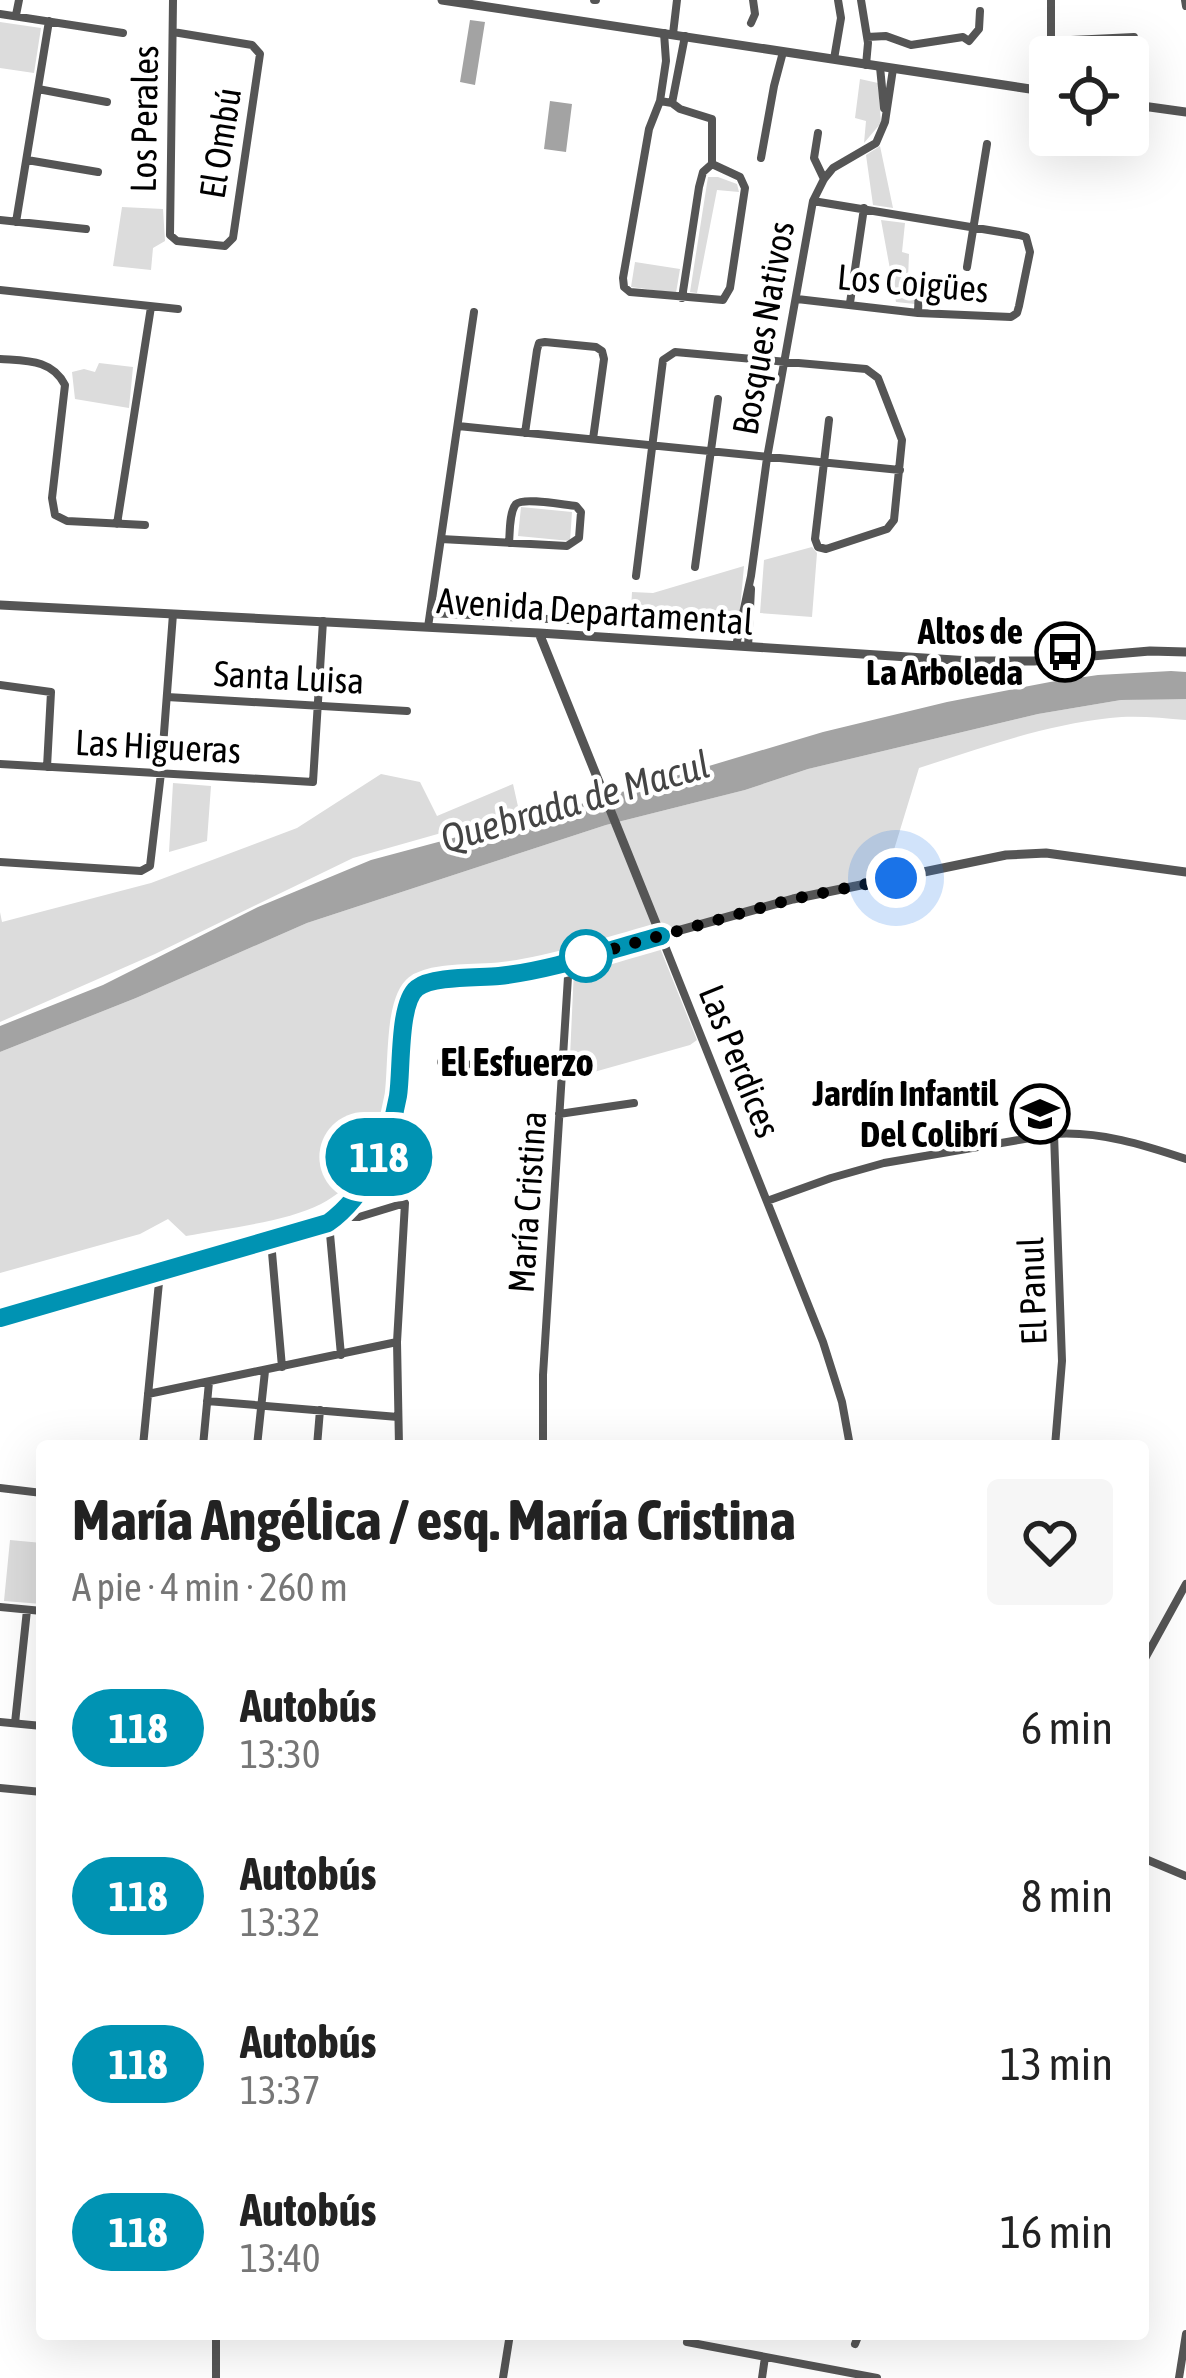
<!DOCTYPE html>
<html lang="es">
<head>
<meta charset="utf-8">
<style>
  :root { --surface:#fff; --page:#f6f6f6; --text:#222; --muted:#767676 }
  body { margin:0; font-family:"Asap Condensed",sans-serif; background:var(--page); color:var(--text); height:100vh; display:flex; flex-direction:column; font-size:45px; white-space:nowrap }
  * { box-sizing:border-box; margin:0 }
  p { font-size:39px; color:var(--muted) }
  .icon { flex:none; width:66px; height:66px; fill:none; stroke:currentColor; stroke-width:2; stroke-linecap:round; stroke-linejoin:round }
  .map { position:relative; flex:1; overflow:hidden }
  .drawer { position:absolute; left:36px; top:1440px; width:1113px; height:900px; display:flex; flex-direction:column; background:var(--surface); border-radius:12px; box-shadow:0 12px 48px #0002 }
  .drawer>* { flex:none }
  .badge { padding:0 24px; border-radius:39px; font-size:42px; line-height:78px }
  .buttons { position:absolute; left:1029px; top:36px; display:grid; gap:24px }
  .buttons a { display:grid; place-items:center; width:120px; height:120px; border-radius:12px; background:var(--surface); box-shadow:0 12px 48px #0002; font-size:60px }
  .you { position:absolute; width:60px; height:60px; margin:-30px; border:9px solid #fff; border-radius:50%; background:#1a73e8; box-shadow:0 0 0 18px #1a73e833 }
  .map>.badge { position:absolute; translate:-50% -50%; box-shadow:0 0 0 6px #fff }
  .round { display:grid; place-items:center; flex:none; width:126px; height:126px; border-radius:12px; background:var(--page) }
  .overview { display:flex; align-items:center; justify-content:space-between; height:204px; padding:0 36px }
  h1 { font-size:57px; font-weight:700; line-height:90px }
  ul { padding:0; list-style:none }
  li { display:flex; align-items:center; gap:36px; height:168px; padding:0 36px }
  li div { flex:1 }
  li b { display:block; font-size:45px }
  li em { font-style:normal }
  li .badge { min-width:132px; font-weight:700; text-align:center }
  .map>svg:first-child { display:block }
  .green { fill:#dcdcdc }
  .water { fill:#a3a3a3 }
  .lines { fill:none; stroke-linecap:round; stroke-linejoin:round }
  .minor { stroke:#555; stroke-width:8 }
  .tertiary { stroke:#555; stroke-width:9 }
  .line-casing { stroke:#fff; stroke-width:27 }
  .line { stroke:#0093b3; stroke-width:18 }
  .walk { stroke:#000; stroke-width:12; stroke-dasharray:0 21.6 }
  .stop-dot { fill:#fff; stroke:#0093b3; stroke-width:6 }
  .labels { text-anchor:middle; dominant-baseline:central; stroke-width:9; stroke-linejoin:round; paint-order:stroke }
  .street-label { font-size:36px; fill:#000; stroke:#fff }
  .poi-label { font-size:36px; font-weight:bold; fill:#000; stroke:#fff; text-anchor:end }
  .water-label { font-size:39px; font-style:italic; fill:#444; stroke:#fff }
  .neighbourhood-label { font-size:39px; font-weight:bold; fill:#000; stroke:#fff }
</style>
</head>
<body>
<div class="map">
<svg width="1186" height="2378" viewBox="0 0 1186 2378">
  <rect width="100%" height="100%" fill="#fff"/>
  <path class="green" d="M0 22 41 28 34 73 0 68Z
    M860 79 878 83 881 123 864 143 866 121 855 118Z
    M880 146 893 208 873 205 866 155Z
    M708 177H718L737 184 739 192 717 190 697 293 690 292Z
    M122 207 163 209 165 241 153 248 151 270 113 266Z
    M881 220 905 223 902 252 909 254 908 279 915 280V304L896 302Z
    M635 262 680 269 676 293 631 287Z
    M99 363 133 367 129 408 75 399 72 372 84 369 95 372Z
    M521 507 572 512 570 541 518 536Z
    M812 547 817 553 812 617 760 613 764 560Z
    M744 566 739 620 631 610 632 592 653 593Z
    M1161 698 1186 699V720C1161 718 1135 715 1110 718 1044 725 981 748 919 768L889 866 891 872 651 935 529 962 411 978 404 985 398 998C391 1068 394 1167 321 1204 286 1222 226 1228 186 1236L168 1219 140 1234 0 1273V1052L136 998 307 923 606 825 745 790 808 769 1038 714 1121 700Z
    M381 774 420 782 437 816 513 784 519 811 353 858 155 954 0 1022V912L2 922 151 883 297 828Z
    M173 783 211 786 207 841 169 852Z
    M651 946 660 948 697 1040 690 1045 569 1079 574 969 578 964Z
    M10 1540 42 1543V1604L4 1601Z"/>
  <path class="water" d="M470 20 485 22 475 85 460 82Z
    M550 101 572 104 566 152 544 149Z
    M1171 671 1186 672V699L1121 700 1038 714 808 769 745 790 606 825 307 923 136 998 0 1052V1026L103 985 258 907 371 860 588 802 823 732 947 702 1050 682 1098 675Z"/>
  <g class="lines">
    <path class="minor" d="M594 0H596
      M861 0 868 43 866 65
      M1185 0 1186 6
      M0 14 123 33
      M16 15 19 0
      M751 23 755 14 753 0
      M173 32 252 45 260 54 233 238 225 246 177 241 170 235 173 0
      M673 34 677 0
      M867 37 886 36 911 45 963 37 969 41 979 29 980 11
      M1050 41 1134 37
      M834 59 841 18 838 0
      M880 67 884 108
      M38 89 107 102
      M1039 91 1051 36V0
      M660 101 672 103 680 109 712 119V164L740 177 745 188 730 288 723 300 630 292 624 287 623 278 649 129Z
      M660 101 666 61 664 33
      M672 103 685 36
      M818 133 814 158 824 179
      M761 158 774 86 783 52
      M27 160 98 172
      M0 220 86 229
      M16 222 49 21
      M967 267 987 144
      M0 290 178 309
      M682 298 699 187 703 172 712 164
      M797 299 918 313 1011 317 1017 313 1019 306 1030 252 1026 237 1019 235 813 201
      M850 303 864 208
      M918 313 919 284
      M0 359C26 361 52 359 65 385L52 498 55 515 67 521 145 525
      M458 426 900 470
      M525 433 537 350 539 343 545 342 596 347 602 351 604 359 593 439
      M117 524 151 307
      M441 539 567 546 579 538 581 512 576 506C564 505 524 497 516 504 509 512 510 533 509 543
      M695 567 718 399
      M636 576 663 360 675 352 866 369 878 378 902 440 894 520 887 529 826 549 818 547 815 539 829 420
      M430 613 749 629
      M428 627 474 312
      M736 646 751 576 767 458 813 201 824 179 833 168 876 143 885 122 893 69
      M748 647 751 589
      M0 685 51 692 47 767
      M167 697 407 711
      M0 764 313 782 323 621
      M0 862 141 871 150 866 161 773 173 614
      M661 936 823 1342 842 1402 850 1446
      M441 1062 562 1073
      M559 1114 634 1103
      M1054 1134 1062 1361 1055 1446
      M767 1201 831 1178 884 1163 1054 1134C1100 1131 1144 1145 1186 1159
      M337 1217H359L405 1203 397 1342 399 1446
      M329 1223 341 1355
      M271 1241 282 1367
      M148 1394 397 1342
      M207 1401 398 1417
      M143 1446 160 1272
      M203 1446 209 1382
      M257 1446 265 1371
      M317 1446 320 1410
      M543 1446V1375L569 961
      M0 1488 42 1493
      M0 1607 42 1611
      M1143 1662 1186 1584
      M0 1722 42 1726
      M15 1723 27 1610
      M0 1788 42 1792
      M1143 1858 1186 1876
      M216 2334V2378
      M689 2334 687 2342 877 2378
      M855 2344 859 2334
      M503 2378 510 2334
      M762 2378 765 2357
      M1179 2378 1186 2334"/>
    <path class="tertiary" d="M442 0 1050 92
      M1128 104 1186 112
      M0 605 539 633 970 661H1034L1150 651 1186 652
      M539 633 661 936
      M0 1318 314 1229C362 1209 389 1146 398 1098 403 1066 403 1034 407 1003L412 992 425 983 539 969 793 899 1006 855 1046 853 1186 872"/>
  </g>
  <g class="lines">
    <g class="line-casing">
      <path id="line" d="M0 1318 328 1223C367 1195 390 1142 398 1096 402 1071 398 1003 417 988 432 976 478 978 499 976 554 970 608 950 661 936"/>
    </g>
    <use href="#line" class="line"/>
    <path class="walk" d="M586 956 569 961 793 899 896 878"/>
  </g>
  <defs>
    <g id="bus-ring" transform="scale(3)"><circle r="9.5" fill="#fff" stroke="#000" stroke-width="1.5"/><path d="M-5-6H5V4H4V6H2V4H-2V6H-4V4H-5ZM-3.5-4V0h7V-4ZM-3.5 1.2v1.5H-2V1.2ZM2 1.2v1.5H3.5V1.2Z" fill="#000"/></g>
    <g id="school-ring" transform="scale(3)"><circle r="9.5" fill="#fff" stroke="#000" stroke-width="1.5"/><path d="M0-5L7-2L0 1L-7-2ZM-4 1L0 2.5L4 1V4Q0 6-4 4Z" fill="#000"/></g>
  </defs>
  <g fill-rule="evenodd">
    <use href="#bus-ring" x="1065" y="652"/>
    <use href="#school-ring" x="1040" y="1114"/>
  </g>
  <circle class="stop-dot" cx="586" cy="956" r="24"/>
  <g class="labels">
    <g class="street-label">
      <text transform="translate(144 119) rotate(-89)">Los Perales</text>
      <text transform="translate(220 143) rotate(-81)">El Ombú</text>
      <text transform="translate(913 283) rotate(5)">Los Coigües</text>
      <text transform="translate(763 328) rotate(-80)">Bosques Nativos</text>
      <text transform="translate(595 611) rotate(4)">Avenida Departamental</text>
      <text transform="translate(289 677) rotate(3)">Santa Luisa</text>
      <text transform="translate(158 746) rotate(3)">Las Higueras</text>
      <text transform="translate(740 1061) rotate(68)">Las Perdices</text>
      <text transform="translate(527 1202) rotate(-86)">María Cristina</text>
      <text transform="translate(1032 1291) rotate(-92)">El Panul</text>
    </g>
    <g class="poi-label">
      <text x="1023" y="631">Altos de<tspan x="1023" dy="41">La Arboleda</tspan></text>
      <text x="998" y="1093">Jardín Infantil<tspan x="998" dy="41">Del Colibrí</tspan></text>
    </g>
    <g class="water-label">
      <text transform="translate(575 801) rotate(-16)">Quebrada de Macul</text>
    </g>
    <g class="neighbourhood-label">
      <text x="517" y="1062">El Esfuerzo</text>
    </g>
  </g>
</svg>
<div class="buttons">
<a><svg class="icon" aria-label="locate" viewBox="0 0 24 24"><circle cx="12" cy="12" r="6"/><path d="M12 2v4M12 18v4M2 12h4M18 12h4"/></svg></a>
</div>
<div class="you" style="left:896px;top:878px"></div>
<b class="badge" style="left:379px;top:1157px;background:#0093b3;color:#fff">118</b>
<section class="drawer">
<div class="overview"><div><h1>María Angélica / esq. María Cristina</h1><p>A pie · 4 min · 260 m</p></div><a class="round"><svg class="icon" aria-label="heart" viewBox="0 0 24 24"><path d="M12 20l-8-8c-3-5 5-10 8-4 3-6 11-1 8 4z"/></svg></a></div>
<ul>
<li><span class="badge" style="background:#0093b3;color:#fff">118</span><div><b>Autobús</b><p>13:30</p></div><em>6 min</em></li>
<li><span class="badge" style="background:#0093b3;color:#fff">118</span><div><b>Autobús</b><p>13:32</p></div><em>8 min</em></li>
<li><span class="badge" style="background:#0093b3;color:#fff">118</span><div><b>Autobús</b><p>13:37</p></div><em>13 min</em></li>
<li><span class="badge" style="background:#0093b3;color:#fff">118</span><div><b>Autobús</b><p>13:40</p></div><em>16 min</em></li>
</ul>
</section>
</div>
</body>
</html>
